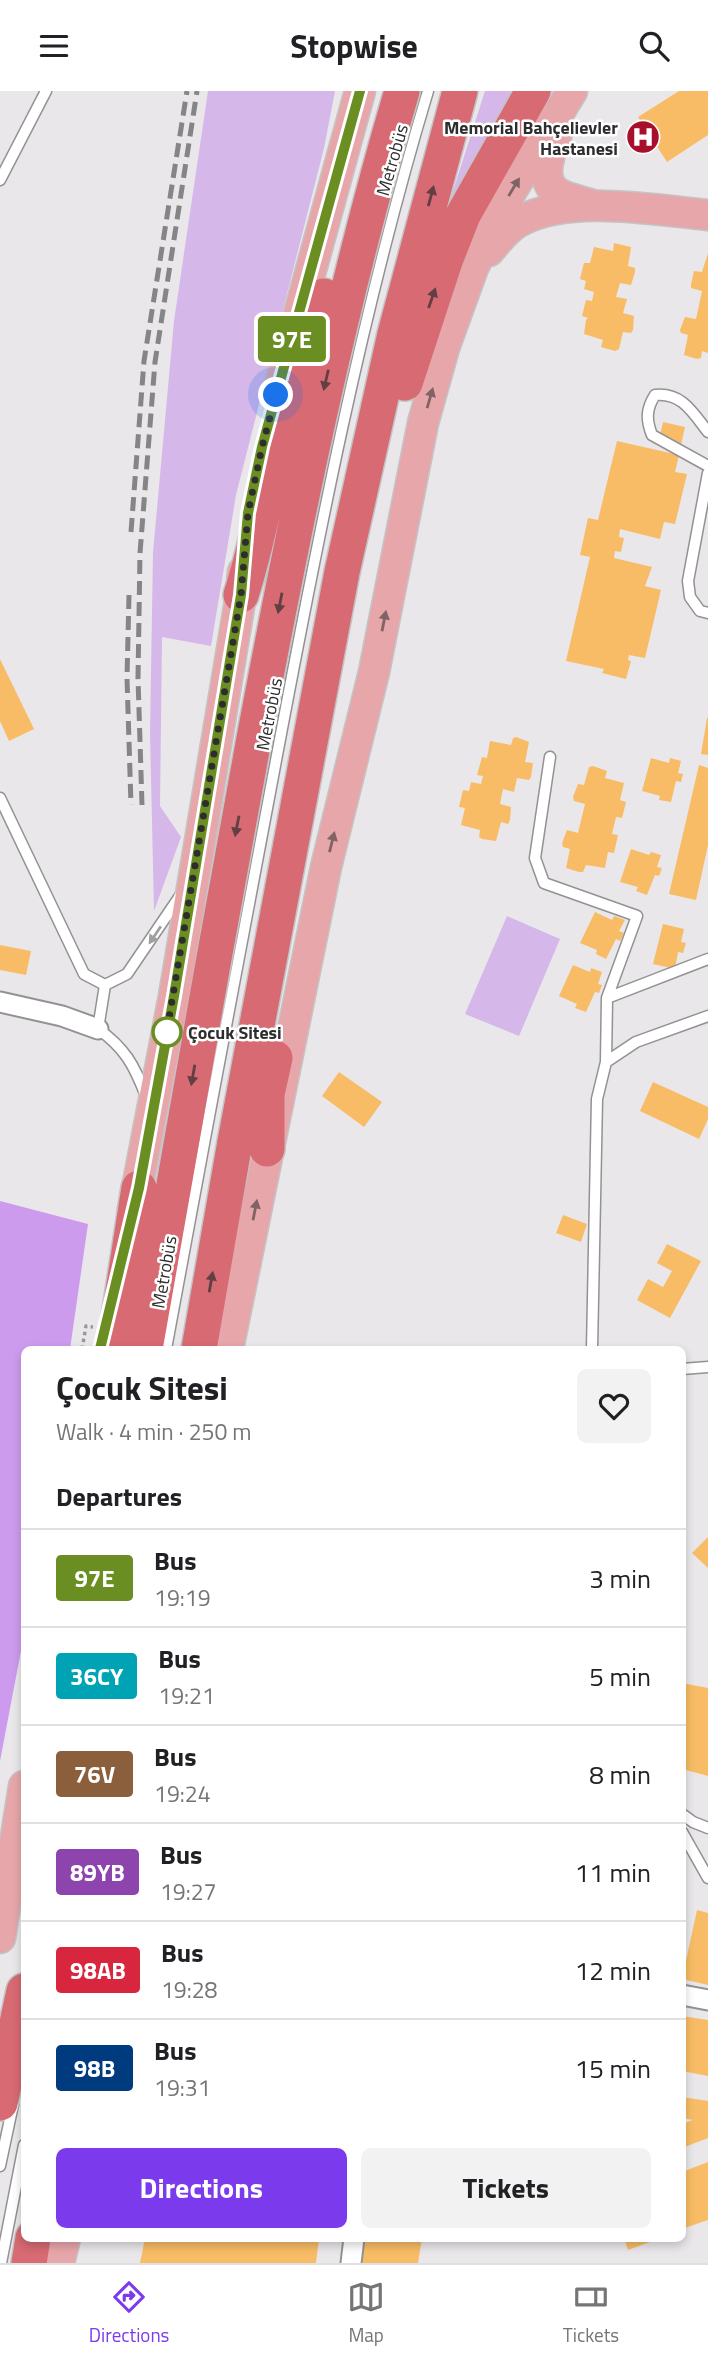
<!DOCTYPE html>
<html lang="en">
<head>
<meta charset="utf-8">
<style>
  :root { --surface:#fff; --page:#f2f2f2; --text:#202124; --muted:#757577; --line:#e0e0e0; --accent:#7c3aed }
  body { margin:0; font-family:"Titillium Web",sans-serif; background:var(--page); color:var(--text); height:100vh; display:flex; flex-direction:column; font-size:26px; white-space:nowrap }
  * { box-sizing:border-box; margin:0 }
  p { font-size:23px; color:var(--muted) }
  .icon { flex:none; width:38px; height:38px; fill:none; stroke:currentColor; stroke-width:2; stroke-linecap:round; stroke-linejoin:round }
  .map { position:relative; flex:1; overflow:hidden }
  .panel { position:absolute; left:21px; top:1255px; width:665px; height:896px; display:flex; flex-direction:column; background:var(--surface); border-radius:10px; box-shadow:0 4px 10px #0003 }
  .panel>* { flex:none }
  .badge { padding:0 14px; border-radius:5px; font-size:24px; line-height:46px }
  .you { position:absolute; width:35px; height:35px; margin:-18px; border:5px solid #fff; border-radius:50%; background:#1a73e8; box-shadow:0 0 0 10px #1a73e833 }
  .map>.badge { position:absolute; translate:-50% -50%; box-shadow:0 0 0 4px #fff }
  h2 { padding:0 35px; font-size:26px; line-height:63px }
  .round { display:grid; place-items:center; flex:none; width:74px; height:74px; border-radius:10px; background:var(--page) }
  .summary { display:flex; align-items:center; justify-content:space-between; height:119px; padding:0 35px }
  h1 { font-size:33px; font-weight:700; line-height:52px }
  .action { display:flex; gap:14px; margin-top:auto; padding:14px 35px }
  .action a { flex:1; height:80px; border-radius:10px; background:var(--accent); color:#fff; font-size:28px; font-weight:700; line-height:80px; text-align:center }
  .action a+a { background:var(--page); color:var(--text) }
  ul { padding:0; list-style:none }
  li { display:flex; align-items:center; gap:21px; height:98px; padding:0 35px; border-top:2px solid var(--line) }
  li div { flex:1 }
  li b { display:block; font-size:26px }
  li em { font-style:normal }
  li .badge { min-width:77px; font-weight:700; text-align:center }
  header { display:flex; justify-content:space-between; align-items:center; height:91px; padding:0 35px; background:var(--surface); font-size:32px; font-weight:700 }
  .menu { display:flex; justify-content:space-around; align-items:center; height:98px; border-top:2px solid var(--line); background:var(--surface); font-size:19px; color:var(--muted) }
  .menu a { display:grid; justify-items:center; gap:4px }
  .menu .on { color:var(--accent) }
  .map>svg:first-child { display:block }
  .green { fill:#d5b7ea }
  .forest { fill:#cd9bed }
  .building { fill:#f8bc66 }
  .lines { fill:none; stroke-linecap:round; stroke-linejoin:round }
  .lane-casing { stroke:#939194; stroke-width:13 }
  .street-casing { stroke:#939194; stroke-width:23 }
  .primary-casing { stroke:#c4c4c4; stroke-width:33 }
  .highway-casing { stroke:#c4c4c4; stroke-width:38 }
  .path { stroke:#9a989a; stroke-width:3.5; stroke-dasharray:3.5 3.5; stroke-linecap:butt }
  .lane { stroke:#fff; stroke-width:10 }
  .street { stroke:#fff; stroke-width:19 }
  .primary { stroke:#e7a6aa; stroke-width:30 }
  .highway { stroke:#d76a72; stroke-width:35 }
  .rail { stroke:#858486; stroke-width:5; stroke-dasharray:14 7; stroke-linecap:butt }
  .oneway { fill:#816366 }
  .oneway2 { fill:#613f42 }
  .oneway3 { fill:#a1a0a1 }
  .line-casing { stroke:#fff; stroke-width:16 }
  .line { stroke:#6b8e23; stroke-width:10 }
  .walk { stroke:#2e2d2e; stroke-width:7; stroke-dasharray:0 12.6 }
  .stop-dot { fill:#fff; stroke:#6b8e23; stroke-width:3.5 }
  .labels { text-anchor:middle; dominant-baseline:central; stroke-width:5; stroke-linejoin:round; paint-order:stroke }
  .poi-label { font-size:18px; font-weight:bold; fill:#2e2d2e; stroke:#fff; text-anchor:end }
  .street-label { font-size:18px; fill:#2e2d2e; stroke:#fff }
  .stop-label { font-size:18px; font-weight:bold; fill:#2e2d2e; stroke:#fff; text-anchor:start }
</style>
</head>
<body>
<header><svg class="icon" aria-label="menu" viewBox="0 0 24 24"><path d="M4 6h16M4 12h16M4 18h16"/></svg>Stopwise<svg class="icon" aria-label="search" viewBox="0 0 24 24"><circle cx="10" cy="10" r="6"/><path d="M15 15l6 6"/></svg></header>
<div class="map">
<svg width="708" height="2172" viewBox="0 0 708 2172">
  <rect width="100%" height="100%" fill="#e9e7ea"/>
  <path class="green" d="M208 0H335L324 57 236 404 211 555 162 546 160 715 181 746 154 820 150 641 153 462 174 230Z
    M485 0H519L445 125Z
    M507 825 560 848 519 945 465 923Z"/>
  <path class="forest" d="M0 1110 88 1133 70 1258H24V1544L0 1670Z"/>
  <path class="building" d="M679 0H708V44L667 71 638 26Z
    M614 152 631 156 628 175 635 177V181L631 194 620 192 616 206 627 208 623 222 634 225 633 239 631 242 623 241 619 258 615 260 601 256 603 249 584 243 586 229 588 227 582 225 586 209 592 210 594 201 584 198 586 190 580 188 584 172H590L594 156 613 160Z
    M708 162V262L702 260 701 267 697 268 684 264 688 244 681 242 680 239 685 226 696 228 702 200 691 197V193L694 180 702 181Z
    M663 331 685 336 681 354 659 349Z
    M617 350 679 364 675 381 687 383 675 433 664 431 660 448 620 438 619 446 624 447 621 461 615 460 614 467 652 476 645 495 661 499 645 567 629 564 628 569 631 570 626 588 602 582 604 578 566 570 590 466 580 464 588 427 598 429Z
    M0 568 34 638 9 650 0 630Z
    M707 627H708V664L701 663Z
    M516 646 529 651 525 671 533 672 531 686 529 689 517 687 514 701 503 698 500 713 511 716 510 729 508 733 501 731 496 750 482 748 479 746 480 739 461 734 465 717 459 716 463 699 469 700 471 691 481 693 483 685 477 684 482 666 487 667 490 650 511 654 513 647Z
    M651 667 669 672 670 667 681 670 678 682 683 683 681 691 676 690 671 711 659 709 660 705 642 700Z
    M699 674 708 677V754L696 809 669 803Z
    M593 675 607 680 605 687 624 692 620 709 626 711 622 727 616 726 612 743 618 744 614 762 608 761 605 777 586 774 583 781H579L566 777 570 758 563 756 562 752 567 739 578 742 585 713 574 710 573 706 578 693 584 694 589 676Z
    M631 758 649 764 651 761 661 764 657 776 662 777 659 785 655 784 647 804 636 800 638 796 620 791Z
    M595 821 612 829 614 825 625 829 619 840 624 842 620 850 616 848 606 868 596 863 597 859 580 852Z
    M663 833 684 838 681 851 686 852 683 862 678 861 675 878 653 873Z
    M0 854 31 860 26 884 0 879Z
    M573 874 590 881 591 877 602 881 598 893 602 894 599 902 595 901 586 921 575 917 577 913 559 905Z
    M339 981 382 1011 364 1036 322 1005Z
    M653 991 708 1016V1028L699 1048 640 1020Z
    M563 1124 587 1133 581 1151 556 1142Z
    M667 1153 701 1170 670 1227 637 1209 648 1188 663 1196 672 1180 657 1172Z
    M708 1446V1477L692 1462Z
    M682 1592 708 1597V1685L682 1678 684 1621 682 1620Z
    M697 1819 708 1822V1894L682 1888Z
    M682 1925 708 1929V1985L682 1980Z
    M682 2006 708 2010V2047L682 2057V2033L693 2029 682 2027Z
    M708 2071V2129L682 2138V2081Z
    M145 2147H319L316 2172H140Z
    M361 2147H422L418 2172H356Z
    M624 2147H658V2148L628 2159Z"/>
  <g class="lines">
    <g class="lane-casing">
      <path id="lane" d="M0 89 46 0
        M708 341C693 322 682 301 655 304 646 318 646 329 652 344L708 375
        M708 382 688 490 690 506 700 520 708 522
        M550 666 535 767 544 792 637 825 607 907 606 971
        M0 707 84 883 105 894
        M105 894 98 938C125 957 134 974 146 1005
        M105 894 127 883 180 805
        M607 907 708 868
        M166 1258C201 1065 238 873 274 680 317 451 361 223 428 0
        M592 1258 597 1008 606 971 636 951 708 925
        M682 1278 708 1276
        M682 1723 693 1731 708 1737
        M682 1741 708 1787
        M0 2075 13 2014
        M1 2172 24 2054"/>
    </g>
    <g class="street-casing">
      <path id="street" d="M0 911 62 925 98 938
        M682 1904 708 1909
        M351 2172 354 2147"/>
    </g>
    <g class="primary-casing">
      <path id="primary" d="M557 42C551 59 539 86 555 100 563 107 581 110 592 114
        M489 160C497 150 508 136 520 130 570 103 654 119 708 124
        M280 292 360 0
        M133 1118 174 905 241 504 243 481
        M228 1258 326 776 374 581 423 332 444 257 473 177 503 114 572 0
        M0 1847 24 1695
        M59 2172 65 2147"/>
    </g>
    <g class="highway-casing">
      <path id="highway" d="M405 292 445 170 463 124 533 0
        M241 504C255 461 263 418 274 374 288 317 306 261 324 205
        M267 1058V1003L275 967
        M114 1258 139 1097
        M145 1258C181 1055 216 851 254 648 295 430 339 213 402 0
        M199 1258 235 1051 342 481 395 243 460 0
        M0 2012 24 1900
        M29 2172 33 2147"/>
    </g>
    <path class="path" d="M82 1258 86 1235 93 1236"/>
    <use href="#lane" class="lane"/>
    <use href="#street" class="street"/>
    <use href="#primary" class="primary"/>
    <use href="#highway" class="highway"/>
    <path class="rail" d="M131 441 144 270 187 0
      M129 504 127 587 131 714
      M142 714 138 587 140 462 155 271 197 0"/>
  </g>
  <defs><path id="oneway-solid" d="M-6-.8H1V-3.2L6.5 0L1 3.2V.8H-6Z" transform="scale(1.75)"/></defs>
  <g class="oneway">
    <use href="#oneway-solid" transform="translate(514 96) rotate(-59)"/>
    <use href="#oneway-solid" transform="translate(430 307) rotate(-74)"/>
    <use href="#oneway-solid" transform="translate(384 530) rotate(-79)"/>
    <use href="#oneway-solid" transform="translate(332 751) rotate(-76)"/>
    <use href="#oneway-solid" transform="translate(255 1119) rotate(-79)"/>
  </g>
  <g class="oneway2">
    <use href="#oneway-solid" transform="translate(431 105) rotate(-75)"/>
    <use href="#oneway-solid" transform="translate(432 207) rotate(-71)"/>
    <use href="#oneway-solid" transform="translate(326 289) rotate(103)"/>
    <use href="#oneway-solid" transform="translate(280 512) rotate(101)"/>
    <use href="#oneway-solid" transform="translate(237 735) rotate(101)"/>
    <use href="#oneway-solid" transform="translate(193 984) rotate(100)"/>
    <use href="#oneway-solid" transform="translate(211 1191) rotate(-80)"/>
  </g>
  <use class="oneway3" href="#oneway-solid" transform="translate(155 844) rotate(124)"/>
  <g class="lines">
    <g class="line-casing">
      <path id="line" d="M100 1258 139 1097 174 905 241 504 248 422 262 356 360 0"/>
    </g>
    <use href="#line" class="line"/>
    <path class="walk" d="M167 941 165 951 241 504 248 422 262 356 276 304"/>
  </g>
  <defs>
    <g id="hospital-disc" transform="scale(1.75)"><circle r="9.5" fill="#a80f2a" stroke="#fff"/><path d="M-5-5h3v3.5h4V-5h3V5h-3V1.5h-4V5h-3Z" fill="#fff"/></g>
  </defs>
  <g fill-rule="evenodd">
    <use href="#hospital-disc" x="643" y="46"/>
  </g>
  <circle class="stop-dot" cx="167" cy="941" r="14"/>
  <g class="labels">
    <g class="poi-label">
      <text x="618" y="36">Memorial Bahçelievler<tspan x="618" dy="21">Hastanesi</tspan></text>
    </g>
    <g class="street-label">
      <text transform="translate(392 69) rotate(-74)">Metrobüs</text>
      <text transform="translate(269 623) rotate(-79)">Metrobüs</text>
      <text transform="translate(164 1181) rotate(-80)">Metrobüs</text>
    </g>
    <g class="stop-label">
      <text x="188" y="941">Çocuk Sitesi</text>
    </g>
  </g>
</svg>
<div class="you" style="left:276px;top:304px"></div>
<b class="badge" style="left:292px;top:248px;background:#6b8e23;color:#fff">97E</b>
<section class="panel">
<div class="summary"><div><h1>Çocuk Sitesi</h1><p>Walk · 4 min · 250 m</p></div><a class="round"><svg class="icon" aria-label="heart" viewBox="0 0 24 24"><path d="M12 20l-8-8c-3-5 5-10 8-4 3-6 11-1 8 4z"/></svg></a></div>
<h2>Departures</h2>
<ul>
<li><span class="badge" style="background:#6b8e23;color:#fff">97E</span><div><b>Bus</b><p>19:19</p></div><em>3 min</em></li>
<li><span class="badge" style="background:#00a3b4;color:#fff">36CY</span><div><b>Bus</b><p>19:21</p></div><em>5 min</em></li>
<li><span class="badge" style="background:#8b5e3c;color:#fff">76V</span><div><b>Bus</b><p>19:24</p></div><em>8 min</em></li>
<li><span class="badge" style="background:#8e44ad;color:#fff">89YB</span><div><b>Bus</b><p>19:27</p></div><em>11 min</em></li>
<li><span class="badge" style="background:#d7263d;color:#fff">98AB</span><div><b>Bus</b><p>19:28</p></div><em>12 min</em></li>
<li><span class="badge" style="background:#003b80;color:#fff">98B</span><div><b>Bus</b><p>19:31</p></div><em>15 min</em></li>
</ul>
<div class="action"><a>Directions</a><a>Tickets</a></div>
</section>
</div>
<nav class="menu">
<a class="on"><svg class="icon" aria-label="directions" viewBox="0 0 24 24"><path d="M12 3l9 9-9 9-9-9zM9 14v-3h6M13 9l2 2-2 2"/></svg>Directions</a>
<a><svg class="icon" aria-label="map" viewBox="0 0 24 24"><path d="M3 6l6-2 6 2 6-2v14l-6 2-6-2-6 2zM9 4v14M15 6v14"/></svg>Map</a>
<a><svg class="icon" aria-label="tickets" viewBox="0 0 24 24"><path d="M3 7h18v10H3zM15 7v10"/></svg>Tickets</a>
</nav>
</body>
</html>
